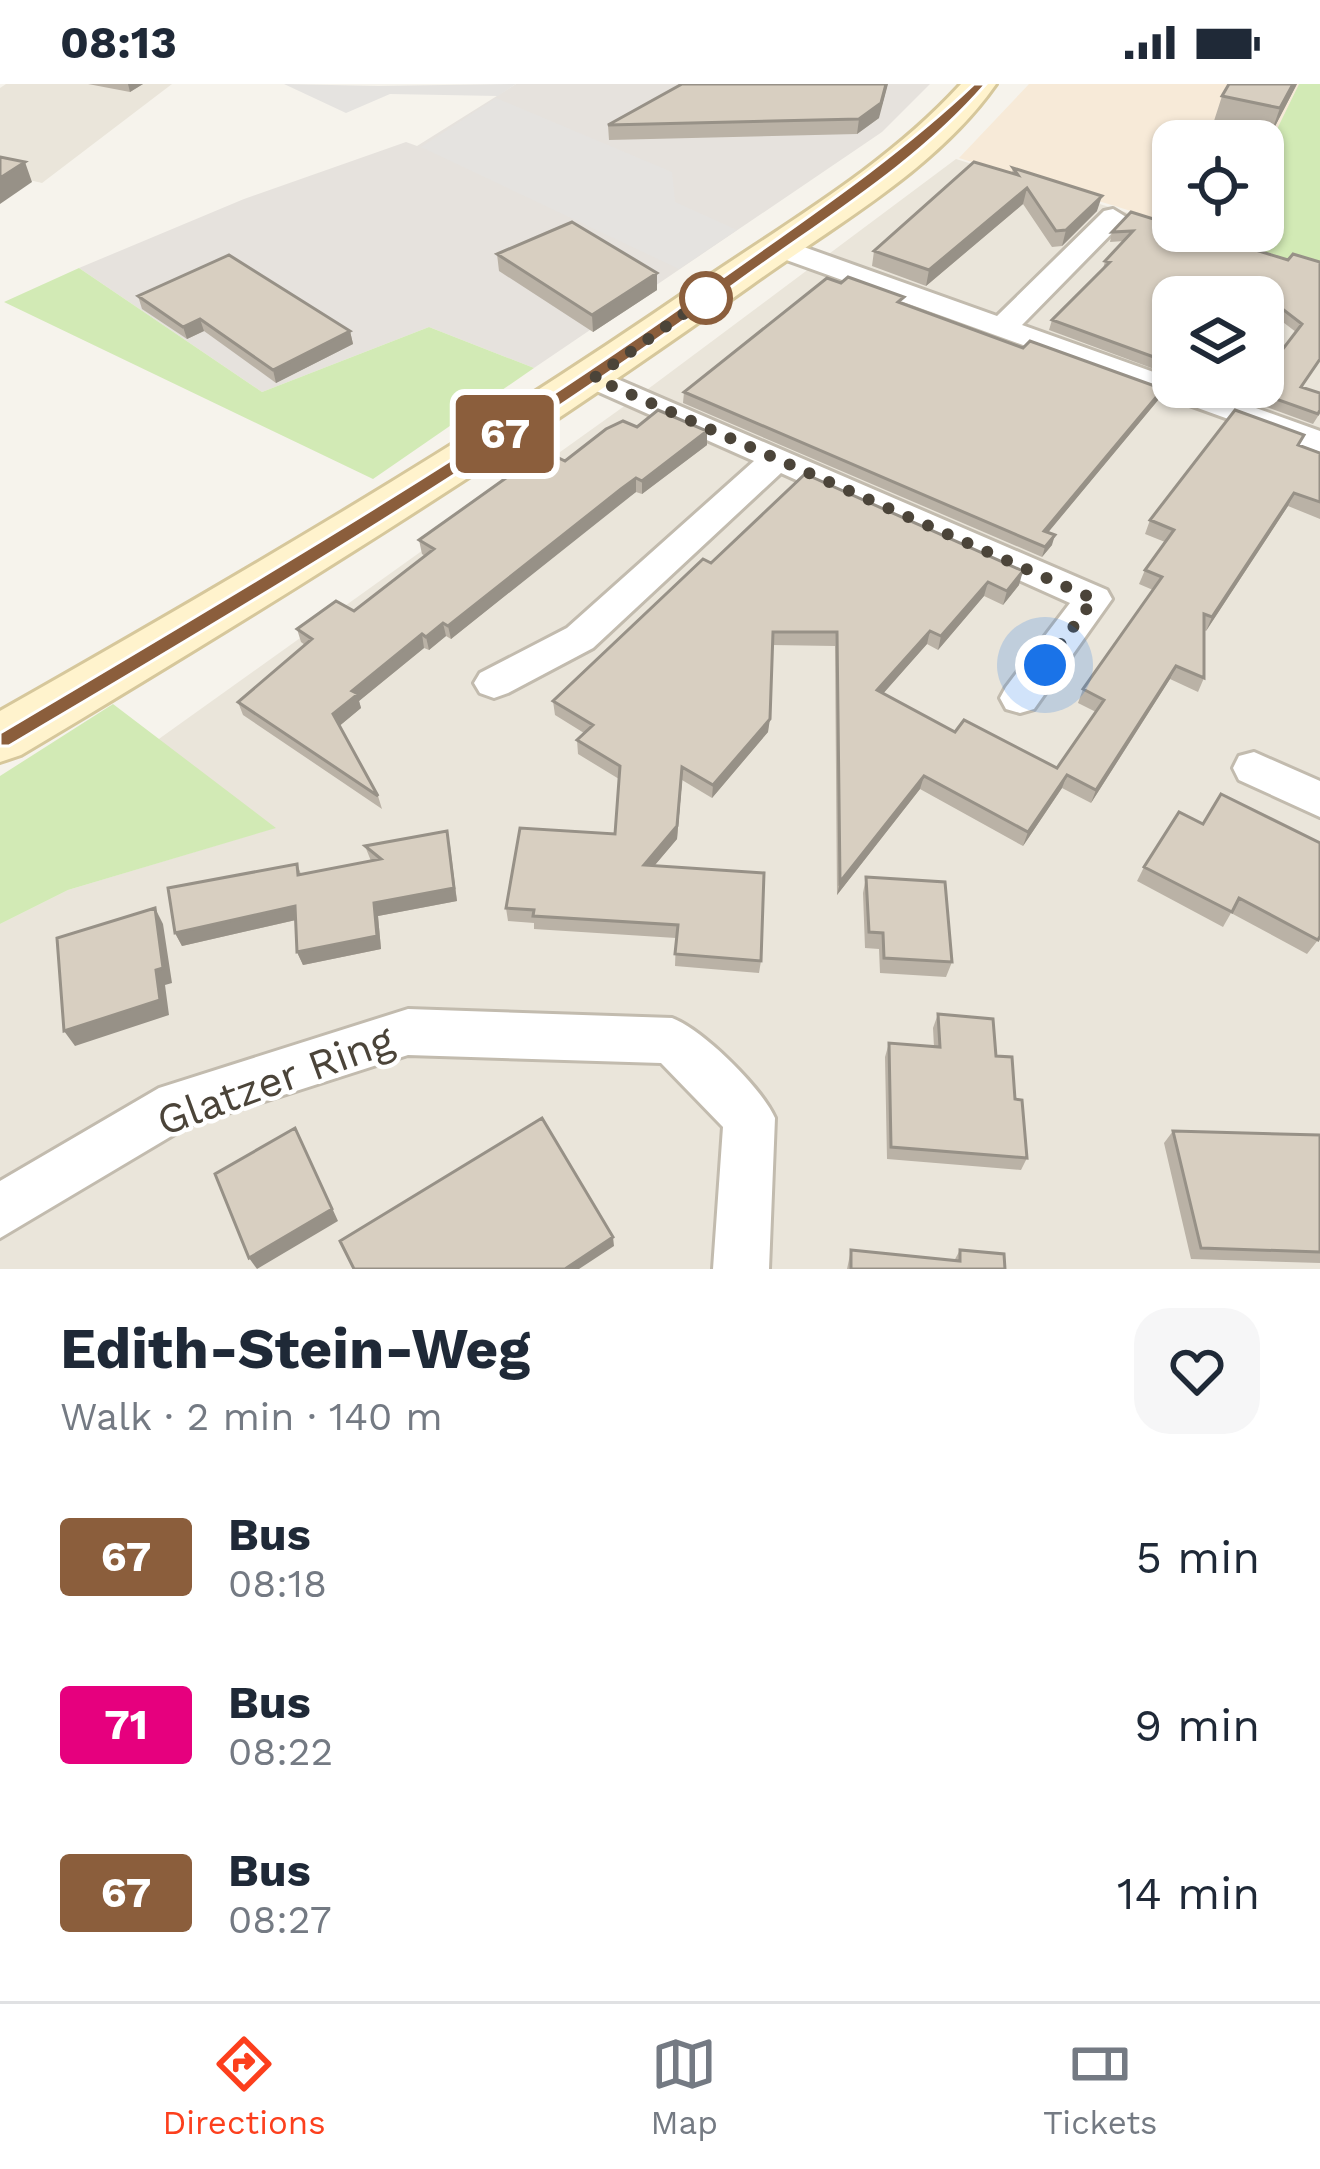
<!DOCTYPE html>
<html lang="en">
<head>
<meta charset="utf-8">
<style>
  :root { --surface:#fff; --page:#f6f6f7; --text:#1f2937; --muted:#747a83; --line:#e0e1e3; --accent:#fc3f1d }
  body { margin:0; font-family:"Work Sans",sans-serif; background:var(--page); color:var(--text); height:100vh; display:flex; flex-direction:column; font-size:45px; white-space:nowrap }
  * { box-sizing:border-box; margin:0 }
  p { font-size:39px; color:var(--muted) }
  .icon { flex:none; width:66px; height:66px; fill:none; stroke:currentColor; stroke-width:2; stroke-linecap:round; stroke-linejoin:round }
  .map { position:relative; height:1185px; overflow:hidden }
  .side { display:flex; flex-direction:column; background:var(--surface); flex:1 }
  .side>* { flex:none }
  .badge { padding:0 24px; border-radius:9px; font-size:42px; line-height:78px }
  .controls { position:absolute; left:1152px; top:36px; display:grid; gap:24px }
  .controls a { display:grid; place-items:center; width:132px; height:132px; border-radius:24px; background:var(--surface); box-shadow:0 3px 9px #0004; font-size:60px }
  .you { position:absolute; width:60px; height:60px; margin:-30px; border:9px solid #fff; border-radius:50%; background:#1a73e8; box-shadow:0 0 0 18px #1a73e833 }
  .map>.badge { position:absolute; translate:-50% -50%; box-shadow:0 0 0 6px #fff }
  .round { display:grid; place-items:center; flex:none; width:126px; height:126px; border-radius:36px; background:var(--page) }
  .headline { display:flex; align-items:center; justify-content:space-between; height:204px; padding:0 60px }
  h1 { font-size:57px; font-weight:700; line-height:90px }
  ul { padding:0; list-style:none }
  li { display:flex; align-items:center; gap:36px; height:168px; padding:0 60px }
  li div { flex:1 }
  li b { display:block; font-size:45px }
  li em { font-style:normal }
  li .badge { min-width:132px; font-weight:700; text-align:center }
  .status { display:flex; justify-content:space-between; align-items:center; height:84px; padding:0 60px; background:var(--surface); direction:ltr }
  .status svg { height:33px; fill:currentColor }
  .tab-bar { display:flex; justify-content:space-around; align-items:center; height:168px; border-top:3px solid var(--line); background:var(--surface); font-size:33px; color:var(--muted) }
  .tab-bar a { display:grid; justify-items:center; gap:6px }
  .tab-bar .selected { color:var(--accent) }
  .map>svg:first-child { display:block }
  .residential { fill:#eae5da; fill-rule:evenodd }
  .commercial { fill:#f7ead8 }
  .industrial { fill:#e6e2dd }
  .green { fill:#d2eab5 }
  .parking { fill:#e5e3e0 }
  .lines { fill:none; stroke-linecap:round; stroke-linejoin:round }
  .street-casing { stroke:#c2bbae; stroke-width:6 }
  .secondary-casing { stroke:#d6c79b; stroke-width:6 }
  .street { fill:#fff; fill-rule:evenodd }
  .secondary { fill:#fff3cd; fill-rule:evenodd }
  .wall { fill:#bab2a6 }
  .shaded-wall { fill:#979187 }
  .building { fill:#d8cfc1; stroke:#979187; stroke-width:3 }
  .line { fill:#8b5e3c; stroke:#fff; stroke-width:3 }
  .walk { stroke:#4b4439; stroke-width:12; stroke-dasharray:0 21.6 }
  .stop-dot { fill:#fff; stroke:#8b5e3c; stroke-width:6 }
  .labels { text-anchor:middle; dominant-baseline:central; stroke-width:9; stroke-linejoin:round; paint-order:stroke }
  .near-street-label { font-size:42px; fill:#4b4439; stroke:#fff }
</style>
</head>
<body>
<div class="status"><b>08:13</b><svg viewBox="0 0 49 12"><path d="M0 12V9h3v3zM5 12V6h3v6zM10 12V3h3v9zM15 12V0h3v12zM26 1h20v11H26zM47 4h2v5h-2z"/></svg></div>
<div class="map">
<svg width="1320" height="1185" viewBox="0 0 1320 1185">
  <rect width="100%" height="100%" fill="#f6f3ec"/>
  <path class="residential" d="M6 0H172L42 99 0 89V4Z
    M956 75 1173 143V147L1320 188V1185H0V840L68 806 274 744 156 657 644 308ZM1173 213H1263V303H1173Z"/>
  <path class="commercial" d="M1029 0H1299L1263 74V57H1173V140L959 74Z"/>
  <path class="industrial" d="M516 0H930L882 48 534 284 429 243 262 308 79 184 244 115 406 58 417 62Z"/>
  <path class="green" d="M1299 0H1320V186L1224 156 1228 147H1263V74Z
    M79 184 262 308 429 243 534 284 373 395 4 218Z
    M113 620 276 744 68 806 0 840V692Z"/>
  <path class="parking" d="M284 0 378 2 516 0 498 12 390 10 346 29Z
    M496 14 672 88 675 118 737 146 679 185 421 63Z"/>
  <g class="lines">
    <g class="street-casing">
      <path id="street" d="M1113 125 1126 133 1122 139 1022 241 1173 295V303H1197L1320 347V368L767 169 763 163 767 157H787L997 232 1104 127Z
        M594 285 1107 506 1112 515 1034 625 1020 629 1006 625 1000 614 1006 603 1070 519 781 389 593 564 508 609 494 614 480 609 474 599 480 589 567 544 754 377 583 301 579 294 583 287Z
        M1254 668 1320 697V733L1239 696 1233 684 1239 672Z
        M408 925 672 934C703 946 761 1003 775 1034L769 1185H713L723 1043 661 979 408 971 190 1041 0 1154V1097L159 1004Z"/>
    </g>
    <g class="secondary-casing">
      <path id="secondary" d="M961 0H996C936 86 833 142 750 202 514 370 269 523 21 671L0 678V627C238 492 474 354 700 198 790 137 887 81 961 0Z"/>
    </g>
    <use href="#street" class="street"/>
    <use href="#secondary" class="secondary"/>
  </g>
  <path class="wall" d="M88 0H143L130 8Z
    M1297 0 1270 52 1213 40 1222 12Z
    M879 34 857 50 609 56 608 41Z
    M1013 84 1097 127 1062 162 1052 163 1023 120 926 202 872 182 874 167 1012 89Z
    M1131 128 1288 176 1320 178 1303 304 1320 329 1313 340 1247 316 1251 306 1296 248 1263 223V213H1251L1247 209 1244 213H1173V292L1049 246 1052 236 1103 185 1105 177 1124 157 1110 158 1112 148Z
    M497 170 657 189V206L593 248 499 187Z
    M138 212 350 247 353 260 276 299 204 247 187 255 142 225Z
    M903 220 1023 264 1163 305 1159 315 1048 448 1052 461 1042 473 683 319 684 308Z
    M637 343 707 361 642 410 636 408 621 418 451 555 446 552 429 566 424 564 359 617 361 624 339 642 378 712 382 725 243 631 238 618 305 561 301 558 297 545 354 527 425 472 422 470 419 456 565 377Z
    M1300 361 1320 369V435L1288 422 1206 547 1204 546V594L1198 608 1170 595 1091 719 1062 704 1023 762 920 705 837 811 835 562 772 561 768 648 712 714 682 696 677 755 654 782 761 877 759 889 675 882 676 854 534 845V839L508 837 506 824 615 750 619 695 578 670 577 656 584 649 555 631 553 617 711 479 1019 501 1003 521 984 512 938 566 927 560 883 609 955 648 1057 684 1096 628 1078 619 1083 605 1153 506 1139 500 1145 486 1165 458 1145 450 1150 436Z
    M1203 740 1320 759V856H1318L1307 870 1231 829 1223 843 1137 797 1144 783Z
    M450 761 457 817 378 832 381 865 303 881 297 868 296 836 182 862 175 849 297 780 301 790 371 777 365 762Z
    M866 793 952 878 946 893 880 889 879 865 865 864 863 809Z
    M938 930 996 972 1015 1015 1027 1074 1021 1086 887 1075 885 973 889 959 934 963 933 944Z
    M1173 1047 1320 1051V1179L1191 1175 1164 1059Z
    M851 1166 954 1177 960 1166 1005 1185H847Z"/>
  <path class="shaded-wall" d="M128 0H143L130 8Z
    M886 0H888L879 34 857 50 859 35Z
    M1293 0H1297L1270 52 1280 24Z
    M25 78 32 98 0 120V94Z
    M1027 104 1023 120 926 202 929 186Z
    M1102 112 1097 127 1062 162 1066 146Z
    M657 189V206L593 248 592 231Z
    M200 235 204 247 187 255 183 243Z
    M350 247 353 260 276 299 273 286Z
    M1163 305 1159 315 1041 457 1044 447Z
    M707 347V361L642 410V397Z
    M636 394V408L451 555 448 542Z
    M1294 409 1288 422 1206 547 1212 533Z
    M1055 451 1052 461 1042 473 1045 463Z
    M1023 487 1019 501 1003 521 1007 507Z
    M988 498 984 512 938 566 941 552Z
    M443 539 446 552 429 566 426 553Z
    M930 547 927 560 874 620 877 606Z
    M422 550 424 564 359 617 361 624 337 644 333 630 352 607Z
    M1176 582 1170 595 1091 719 1096 706Z
    M770 635 768 648 712 714 713 701Z
    M1067 691 1062 704 1023 762 1028 748Z
    M924 692 920 705 837 811 840 798Z
    M682 696 677 755 644 794V781Z
    M447 747 457 817 378 832 381 865 303 881 297 868 374 819Z
    M295 822 300 835 182 862 175 849Z
    M155 824 163 840 172 899 165 901 169 931 75 962 64 947Z
    M302 1058 338 1137 257 1185 249 1174Z
    M613 1153 614 1162 579 1185H565Z"/>
  <path class="building" d="M682 0H886L881 19 859 35 608 41Z
    M1229 0H1293L1280 24 1222 12Z
    M0 73 25 78 0 94Z
    M974 78 1018 91 1013 84 1102 112 1066 146 1056 147 1027 104 929 186 874 167Z
    M1131 128 1173 141V147H1194L1288 176 1293 170 1320 178V275L1301 303 1320 309V326L1318 330 1251 306 1254 303H1263V291L1302 240 1250 200 1239 213H1173V280L1052 236 1110 178 1105 177 1133 147 1112 148Z
    M572 138 657 189 592 231 497 170Z
    M229 171 350 247 273 286 200 235 183 243 138 212Z
    M848 193 904 213 898 218 1023 264 1030 257 1163 305 1044 447 1055 451 1045 463 684 308 827 194 841 199Z
    M658 326 707 347 642 397 636 394 621 405 448 542 443 539 426 553 422 550 352 607 358 610 333 630 378 712 238 618 312 555 297 545 336 517 354 527 434 465 419 456 544 367 565 377 606 345 623 337 637 343Z
    M1235 326 1304 351 1298 361 1320 369V418L1294 409 1212 533 1204 530V594L1176 582 1096 706 1067 691 1028 748 924 692 840 798 837 548H773L770 635 713 701 682 683 677 742 644 781 764 789 761 877 675 870 678 841 533 832 534 826 506 824 520 744 615 750 620 682 577 656 593 641 553 617 703 475 711 479 805 390 1023 487 1007 507 988 498 941 552 930 547 877 606 955 648 964 636 1057 684 1104 616 1083 605 1162 493 1145 486 1174 446 1150 436Z
    M1221 710 1320 759V852L1318 856 1239 814 1232 828 1144 783 1179 728 1203 740Z
    M447 747 454 804 374 819 377 852 297 868 295 822 175 849 168 804 297 780 298 791 381 775 365 762Z
    M866 793 945 798 952 878 884 874 883 849 869 848Z
    M155 824 163 884 156 886 160 916 64 947 57 854Z
    M938 930 993 935 996 972 1012 973 1015 1015 1022 1016 1027 1074 891 1063 889 959 940 963Z
    M542 1034 613 1153 565 1185H354L340 1157Z
    M295 1044 332 1125 249 1174 215 1090Z
    M1173 1047 1320 1051V1168L1201 1164Z
    M851 1166 960 1177V1166L1004 1170 1005 1185H851Z"/>
  <path class="line" d="M974 0H986C917 80 823 136 738 198 504 368 257 516 9 662H0V649C239 507 484 364 716 198 806 134 896 74 974 0Z"/>
  <g class="lines">
    <path class="walk" d="M706 214 721 203 594 294 1094 515 1045 581"/>
  </g>
  <circle class="stop-dot" cx="706" cy="214" r="24"/>
  <g class="labels">
    <g class="near-street-label">
      <text transform="translate(275 996) rotate(-20)">Glatzer Ring</text>
    </g>
  </g>
</svg>
<div class="controls">
<a><svg class="icon" aria-label="locate" viewBox="0 0 24 24"><circle cx="12" cy="12" r="6"/><path d="M12 2v4M12 18v4M2 12h4M18 12h4"/></svg></a>
<a><svg class="icon" aria-label="layers" viewBox="0 0 24 24"><path d="M12 4l9 5-9 5-9-5zM3 14l9 5 9-5"/></svg></a>
</div>
<div class="you" style="left:1045px;top:581px"></div>
<b class="badge" style="left:505px;top:350px;background:#8b5e3c;color:#fff">67</b>
</div>
<section class="side">
<div class="headline"><div><h1>Edith-Stein-Weg</h1><p>Walk · 2 min · 140 m</p></div><a class="round"><svg class="icon" aria-label="heart" viewBox="0 0 24 24"><path d="M12 20l-8-8c-3-5 5-10 8-4 3-6 11-1 8 4z"/></svg></a></div>
<ul>
<li><span class="badge" style="background:#8b5e3c;color:#fff">67</span><div><b>Bus</b><p>08:18</p></div><em>5 min</em></li>
<li><span class="badge" style="background:#e6007e;color:#fff">71</span><div><b>Bus</b><p>08:22</p></div><em>9 min</em></li>
<li><span class="badge" style="background:#8b5e3c;color:#fff">67</span><div><b>Bus</b><p>08:27</p></div><em>14 min</em></li>
</ul>
</section>
<nav class="tab-bar">
<a class="selected"><svg class="icon" aria-label="directions" viewBox="0 0 24 24"><path d="M12 3l9 9-9 9-9-9zM9 14v-3h6M13 9l2 2-2 2"/></svg>Directions</a>
<a><svg class="icon" aria-label="map" viewBox="0 0 24 24"><path d="M3 6l6-2 6 2 6-2v14l-6 2-6-2-6 2zM9 4v14M15 6v14"/></svg>Map</a>
<a><svg class="icon" aria-label="tickets" viewBox="0 0 24 24"><path d="M3 7h18v10H3zM15 7v10"/></svg>Tickets</a>
</nav>
</body>
</html>
